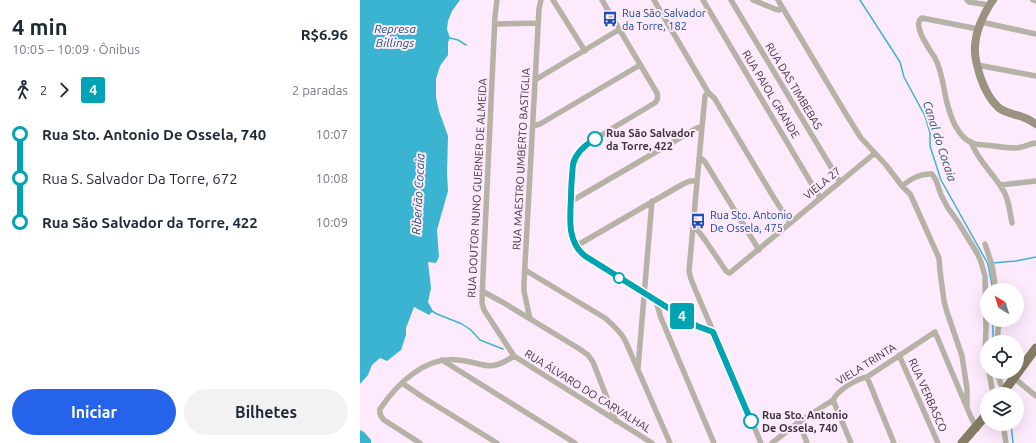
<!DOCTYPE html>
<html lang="pt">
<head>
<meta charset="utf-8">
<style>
  :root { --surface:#fff; --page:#f2f2f3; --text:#1f2937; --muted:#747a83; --accent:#2563eb }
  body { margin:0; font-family:Ubuntu,sans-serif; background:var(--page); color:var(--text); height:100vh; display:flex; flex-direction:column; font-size:15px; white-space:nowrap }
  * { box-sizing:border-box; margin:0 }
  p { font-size:13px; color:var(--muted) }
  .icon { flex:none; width:22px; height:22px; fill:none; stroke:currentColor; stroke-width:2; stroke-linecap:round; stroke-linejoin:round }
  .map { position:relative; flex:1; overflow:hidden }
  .sheet { display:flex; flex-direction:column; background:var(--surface); width:360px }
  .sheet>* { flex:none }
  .badge { padding:0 8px; border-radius:3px; font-size:14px; line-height:26px }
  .needle { width:26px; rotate:322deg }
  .fabs { position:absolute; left:620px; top:283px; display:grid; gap:8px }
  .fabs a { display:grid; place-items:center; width:44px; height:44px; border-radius:50%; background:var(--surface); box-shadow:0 4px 16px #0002; font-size:20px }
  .map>.badge { position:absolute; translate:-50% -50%; box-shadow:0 0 0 2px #fff }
  .legs { display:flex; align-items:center; gap:6px; height:44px; padding:0 12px; font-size:13px }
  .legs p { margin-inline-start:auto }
  .head { display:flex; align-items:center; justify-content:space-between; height:68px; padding:0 12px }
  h1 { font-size:22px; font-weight:700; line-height:30px }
  .action { display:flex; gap:8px; margin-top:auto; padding:8px 12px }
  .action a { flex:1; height:46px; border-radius:24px; background:var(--accent); color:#fff; font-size:16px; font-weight:700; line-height:46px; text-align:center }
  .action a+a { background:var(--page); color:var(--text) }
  ul { padding:0 12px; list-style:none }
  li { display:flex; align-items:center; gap:14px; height:44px; font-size:15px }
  li i { display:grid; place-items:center; width:6px; height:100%; margin:0 5px; background:currentColor }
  li i::after { content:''; width:10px; height:10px; margin:-5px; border:3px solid; border-radius:50%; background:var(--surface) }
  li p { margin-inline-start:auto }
  li:first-child i { background:linear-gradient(#0000 50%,currentColor 0) }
  li:last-child i { background:linear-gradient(currentColor 50%,#0000 0) }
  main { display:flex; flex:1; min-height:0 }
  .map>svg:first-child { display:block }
  .water { fill:#3bb4d2 }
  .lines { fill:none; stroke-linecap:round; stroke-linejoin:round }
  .stream { stroke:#3bb4d2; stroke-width:1.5 }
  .street { stroke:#b6b2a5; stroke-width:5.5 }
  .secondary { stroke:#999380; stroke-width:8 }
  .primary { stroke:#857d65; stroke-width:9 }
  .line-1-casing { stroke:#fff; stroke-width:9 }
  .line-1 { stroke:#00a3b4; stroke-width:6 }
  .stop-1-dot { fill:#fff; stroke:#00a3b4; stroke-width:2 }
  .labels { text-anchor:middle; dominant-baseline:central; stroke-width:4; stroke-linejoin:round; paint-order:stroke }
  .transit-label { font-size:11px; fill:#164399; stroke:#feeafd; text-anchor:start }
  .street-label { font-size:11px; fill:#3f353e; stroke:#feeafd }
  .stop-label { font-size:11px; font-weight:bold; fill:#3f353e; stroke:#feeafd; text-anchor:start }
  .water-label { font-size:12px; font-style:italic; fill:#255664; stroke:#feeafd }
</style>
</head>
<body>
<main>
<section class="sheet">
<div class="head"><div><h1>4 min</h1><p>10:05 – 10:09 · Ônibus</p></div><b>R$6.96</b></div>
<div class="legs"><svg class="icon" aria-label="walk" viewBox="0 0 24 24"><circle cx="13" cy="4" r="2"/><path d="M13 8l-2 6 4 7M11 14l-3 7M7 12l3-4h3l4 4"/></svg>2<svg class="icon" aria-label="forward" viewBox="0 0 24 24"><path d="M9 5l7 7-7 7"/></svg><b class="badge" style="background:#00a3b4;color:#fff">4</b><p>2 paradas</p></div>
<ul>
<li><i style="color:#00a3b4"></i><b>Rua Sto. Antonio De Ossela, 740</b><p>10:07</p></li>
<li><i style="color:#00a3b4"></i><span>Rua S. Salvador Da Torre, 672</span><p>10:08</p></li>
<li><i style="color:#00a3b4"></i><b>Rua São Salvador da Torre, 422</b><p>10:09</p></li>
</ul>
<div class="action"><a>Iniciar</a><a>Bilhetes</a></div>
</section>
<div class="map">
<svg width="676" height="443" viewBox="0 0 676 443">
  <rect width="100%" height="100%" fill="#feeafd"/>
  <path class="water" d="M0 0H100L92 11 88 21 87 29 90 38 88 42V55L80 66 76 79V97L79 111 88 136 87 172 88 191 77 230 79 257 76 263 68 262 71 288 68 302 73 311 69 315 54 307 46 328V335L41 350 27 361 20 358 12 365 8 375 0 384Z
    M0 430 4 432 11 440V443H0Z"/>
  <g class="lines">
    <path class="stream" d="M500 0 540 62 544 77 565 116 570 133V146L581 180 628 264 633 290
      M90 38 98 40 106 45
      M632 263 656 261 676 257
      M72 311 77 314 102 324 111 330 120 340 143 349
      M633 342V320
      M633 372 636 377
      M651 424 653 443"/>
    <path class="street" d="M137 0 135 16 123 275 122 303 124 310 154 356 292 443
      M193 0 225 51
      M242 0 297 93C298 98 298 101 293 104L233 140 226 145 217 155 214 161 213 166C212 177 211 187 211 198 209 218 206 242 225 256L337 326 353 332
      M294 0 348 92 355 99 359 106 414 198 430 223
      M343 0 460 198
      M371 0 480 182
      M393 0 415 9 419 10 423 8
      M418 0 486 114 501 138 526 165 542 186 550 194 552 198 579 258 580 271 584 301 587 312 602 356 607 389V407
      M607 0 609 2 629 5
      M673 0 676 1
      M621 22 676 34
      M135 24 178 23
      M618 29 562 18C551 24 570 50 575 58 582 71 583 85 586 99 590 115 597 139 615 144 621 145 628 145 634 146 641 147 648 148 655 148 662 148 669 144 676 143
      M617 65 676 76
      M175 80 260 29
      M348 92 345 96 342 127 329 271 331 279 335 289 401 443
      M173 126 180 124 280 65
      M611 142C618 161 633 173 643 190 649 198 650 214 652 223
      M339 158 342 159 345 162 399 250
      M640 185 676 181
      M542 186C550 179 561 173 572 174L576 180 581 195 588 208 598 222 617 253 621 262 625 276 626 329 625 352 627 362
      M210 202 337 128 342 127
      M333 224 345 240 366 271 369 273 371 272 515 153
      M625 244 632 265 636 290
      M216 246 323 184 330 181H337
      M165 270 245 318C253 325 260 331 265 340L310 443
      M122 291 144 303 218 348 228 355 233 362 256 421
      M296 301 301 318 354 443
      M170 319 164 291V283L179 9 181 0
      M637 342 639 320
      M539 355 578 443
      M82 360 215 443
      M278 368 292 201
      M629 372 633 394
      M638 372V376L643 390
      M507 377 534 443
      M654 378 676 396
      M42 383 64 398 137 443
      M473 400 491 443
      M439 422 447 443
      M643 424 646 443
      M60 443 24 420C21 417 19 414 20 409 37 384 65 356 98 360 124 362 128 374 154 356
      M412 443 439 422 473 400C478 390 496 379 507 377L575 332 610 415 617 429"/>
    <path class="secondary" d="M633 0C623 14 614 34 615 52 615 60 618 68 620 76 624 88 630 100 639 108 647 114 656 114 665 118 669 119 672 122 676 124"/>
    <path class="primary" d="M642 394 676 348
      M602 443 627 414"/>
  </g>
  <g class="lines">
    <g class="line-1-casing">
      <path id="line-1" d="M235 139C225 145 216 152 213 164 212 175 211 187 211 198 210 218 207 242 225 256L337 326 353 332 391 421"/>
    </g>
    <use href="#line-1" class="line-1"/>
  </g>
  <defs>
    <g id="bus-bare" transform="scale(1.2)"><path d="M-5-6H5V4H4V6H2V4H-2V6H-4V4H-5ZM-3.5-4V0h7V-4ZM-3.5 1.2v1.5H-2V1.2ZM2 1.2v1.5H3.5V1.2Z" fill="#1a4fb4" stroke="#feeafd" stroke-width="2.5" paint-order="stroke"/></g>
  </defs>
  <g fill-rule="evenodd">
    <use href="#bus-bare" x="250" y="19"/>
    <use href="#bus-bare" x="338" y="221"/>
  </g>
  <g class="stop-1-dot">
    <circle cx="235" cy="139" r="7"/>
    <circle cx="259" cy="278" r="5"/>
    <circle cx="391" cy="421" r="7"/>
  </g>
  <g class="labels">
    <g class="transit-label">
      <text x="262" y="13">Rua São Salvador<tspan x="262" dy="13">da Torre, 182</tspan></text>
      <text x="350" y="215">Rua Sto. Antonio<tspan x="350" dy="13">De Ossela, 475</tspan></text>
    </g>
    <g class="street-label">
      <text transform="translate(434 86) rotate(59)">RUA DAS TIMBEBAS</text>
      <text transform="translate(411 94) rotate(59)">RUA PAIOL GRANDE</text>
      <text transform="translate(161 159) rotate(-87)">RUA MAESTRO UMBERTO BASTIGLIA</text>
      <text transform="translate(462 183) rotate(-39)">VIELA 27</text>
      <text transform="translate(117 188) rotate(-87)">RUA DOUTOR NUNO GUERNER DE ALMEIDA</text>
      <text transform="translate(506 364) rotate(-32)">VIELA TRINTA</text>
      <text transform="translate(228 391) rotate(32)">RUA ÁLVARO DO CARVALHAL</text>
      <text transform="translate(568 395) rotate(66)">RUA VERBASCO</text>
    </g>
    <g class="stop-label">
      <text x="246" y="133">Rua São Salvador<tspan x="246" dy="13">da Torre, 422</tspan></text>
      <text x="402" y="415">Rua Sto. Antonio<tspan x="402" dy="13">De Ossela, 740</tspan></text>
    </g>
    <g class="water-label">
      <text x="35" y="28">Represa<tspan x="35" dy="14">Billings</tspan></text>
      <text transform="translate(580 141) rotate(72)">Canal do Cocaia</text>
      <text transform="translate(58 194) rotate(-87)">Riberião Cocaia</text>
    </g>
  </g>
</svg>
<div class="fabs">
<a><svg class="needle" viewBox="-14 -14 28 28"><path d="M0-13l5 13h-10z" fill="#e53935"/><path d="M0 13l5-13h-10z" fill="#747a83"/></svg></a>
<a><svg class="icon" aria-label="locate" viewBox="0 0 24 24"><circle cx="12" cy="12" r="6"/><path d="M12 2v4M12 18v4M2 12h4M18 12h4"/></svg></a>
<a><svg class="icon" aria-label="layers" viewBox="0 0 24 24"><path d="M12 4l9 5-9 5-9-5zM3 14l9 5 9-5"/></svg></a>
</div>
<b class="badge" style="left:322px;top:316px;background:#00a3b4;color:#fff">4</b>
</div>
</main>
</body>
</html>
